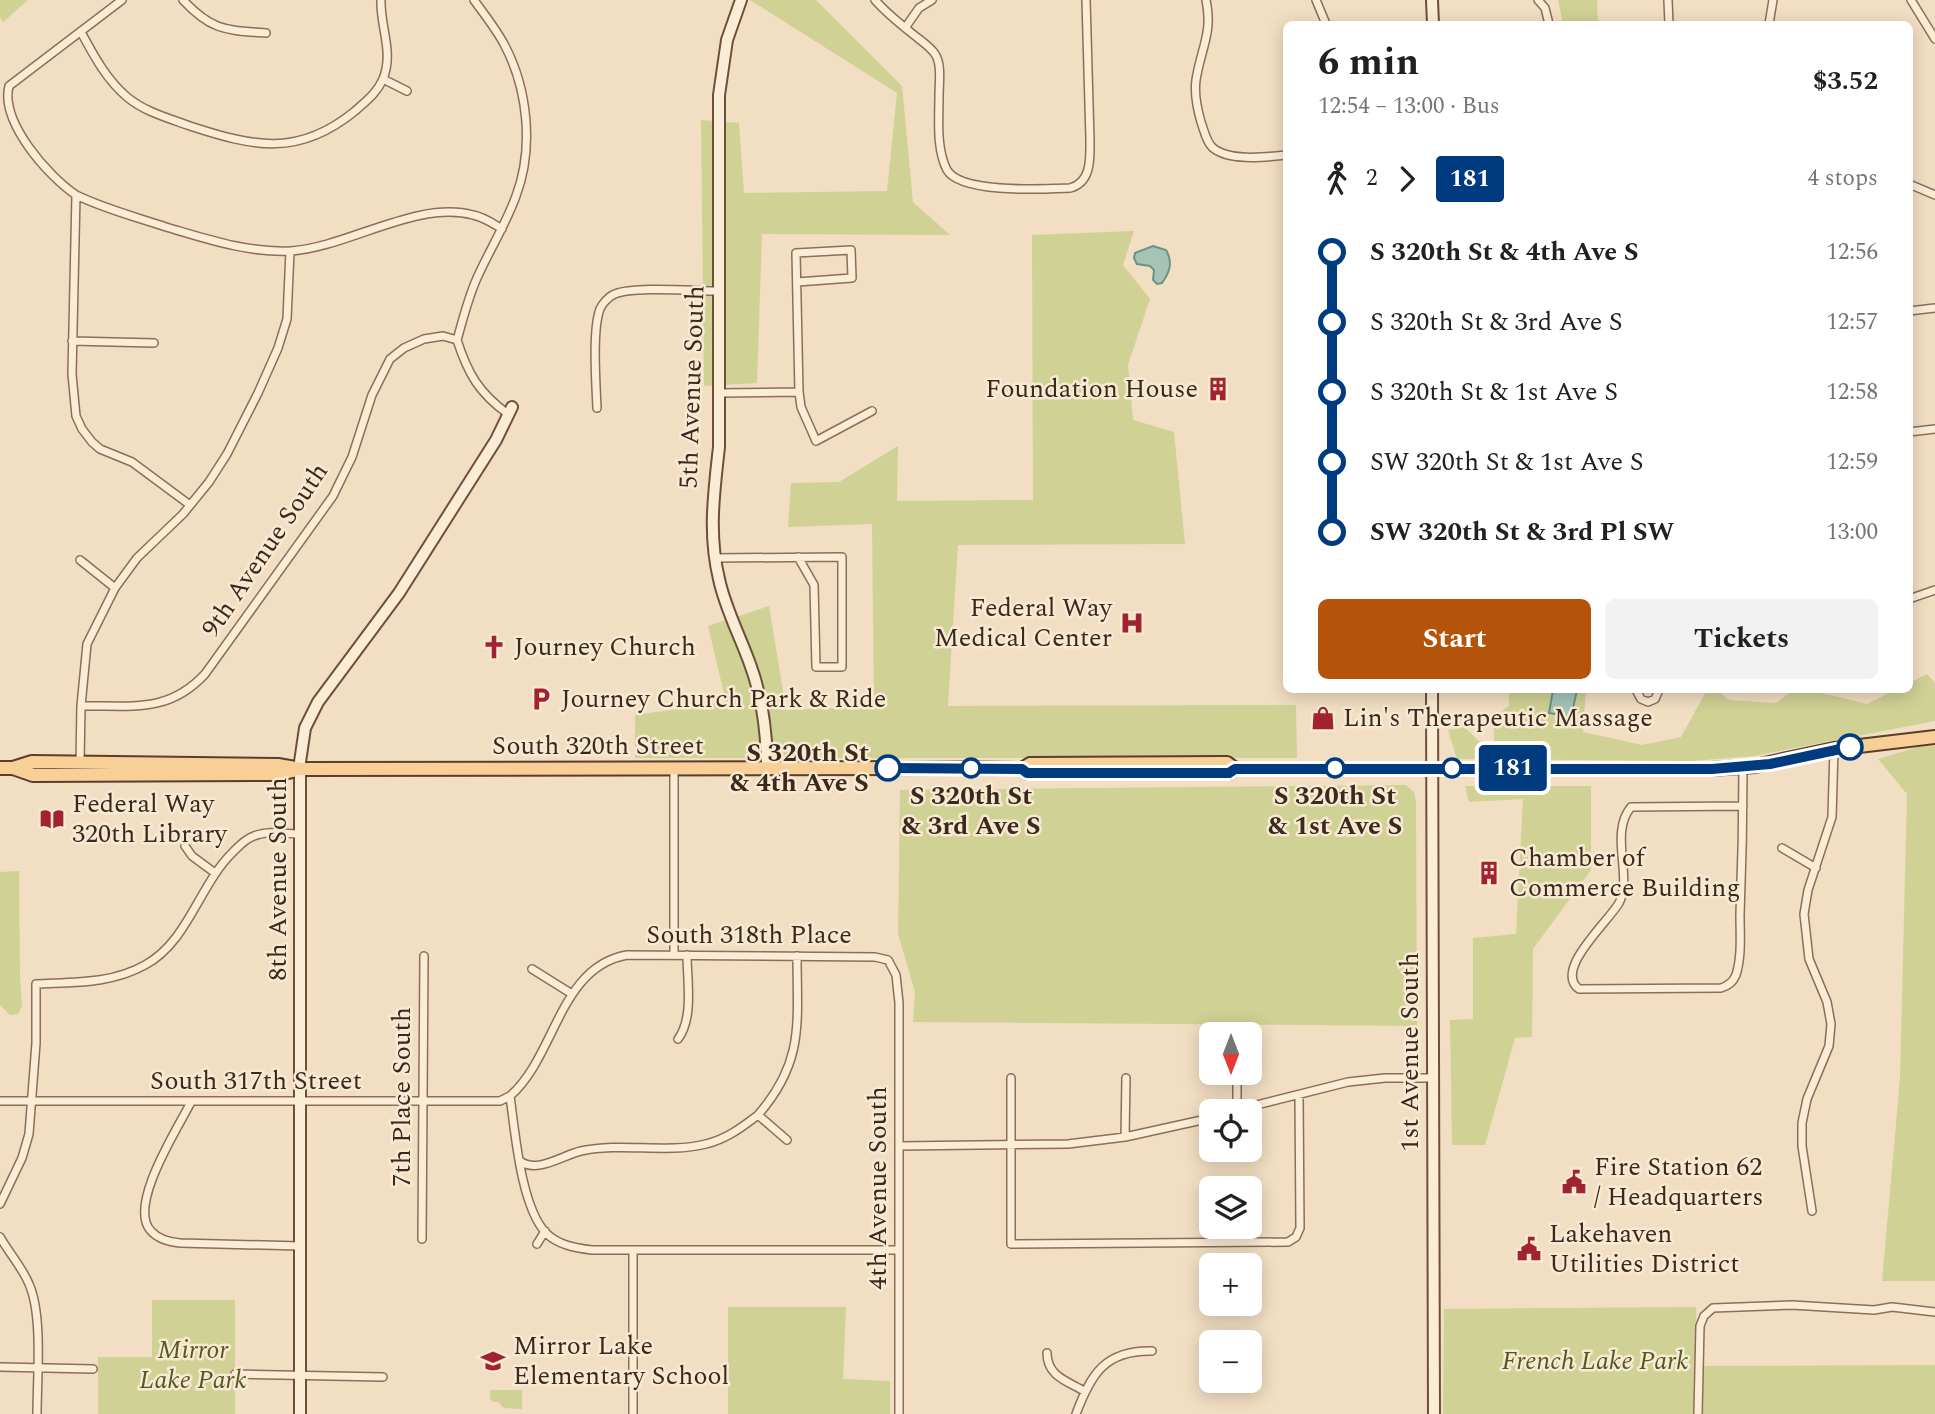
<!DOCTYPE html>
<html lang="en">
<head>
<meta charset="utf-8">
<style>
  :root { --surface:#fff; --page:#f2f2f2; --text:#202124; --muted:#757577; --accent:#b45309 }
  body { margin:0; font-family:Spectral,serif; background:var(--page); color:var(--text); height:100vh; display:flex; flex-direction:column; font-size:26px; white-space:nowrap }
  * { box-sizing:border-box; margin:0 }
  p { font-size:23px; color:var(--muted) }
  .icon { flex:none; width:38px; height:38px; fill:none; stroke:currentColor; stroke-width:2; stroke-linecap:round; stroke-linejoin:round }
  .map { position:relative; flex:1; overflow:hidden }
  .sheet { position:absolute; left:1283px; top:21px; width:630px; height:672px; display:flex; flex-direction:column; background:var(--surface); border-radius:10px; box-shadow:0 4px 18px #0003 }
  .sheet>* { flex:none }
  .badge { padding:0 14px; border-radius:5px; font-size:24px; line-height:46px }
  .needle { width:46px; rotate:180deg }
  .controls { position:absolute; left:1199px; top:1022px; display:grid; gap:14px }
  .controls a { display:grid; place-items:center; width:63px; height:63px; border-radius:10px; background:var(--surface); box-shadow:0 4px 18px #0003; font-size:35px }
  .map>.badge { position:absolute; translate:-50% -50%; box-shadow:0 0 0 4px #fff }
  .legs { display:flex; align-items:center; gap:10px; height:77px; padding:0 35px; font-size:23px }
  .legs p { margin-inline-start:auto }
  .headline { display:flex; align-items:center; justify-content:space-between; height:119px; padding:0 35px }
  h1 { font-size:38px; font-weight:700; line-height:52px }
  .primary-button { display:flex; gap:14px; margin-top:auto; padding:14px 35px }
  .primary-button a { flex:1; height:80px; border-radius:10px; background:var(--accent); color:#fff; font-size:28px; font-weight:700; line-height:80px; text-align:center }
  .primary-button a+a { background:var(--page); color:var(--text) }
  ul { padding:0 35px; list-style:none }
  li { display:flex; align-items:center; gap:24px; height:70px; font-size:26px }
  li i { display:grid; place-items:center; width:10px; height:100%; margin:0 9px; background:currentColor }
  li i::after { content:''; width:18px; height:18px; margin:-9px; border:5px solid; border-radius:50%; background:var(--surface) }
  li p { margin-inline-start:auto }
  li:first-child i { background:linear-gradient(#0000 50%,currentColor 0) }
  li:last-child i { background:linear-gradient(currentColor 50%,#0000 0) }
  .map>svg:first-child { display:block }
  .green { fill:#d0d195 }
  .water { fill:#a5c4b7; stroke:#6b9385; stroke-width:2 }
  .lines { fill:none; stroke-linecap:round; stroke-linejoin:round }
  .street-casing { stroke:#8d6e58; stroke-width:10 }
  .secondary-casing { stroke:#6f4f3b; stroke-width:14 }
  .primary-casing { stroke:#5b3d2c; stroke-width:16 }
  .street { stroke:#fbecd6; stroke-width:7 }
  .secondary { stroke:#fbecd6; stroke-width:10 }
  .primary { stroke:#f7cf97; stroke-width:12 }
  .line-1-casing { stroke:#fff; stroke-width:16 }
  .line-1 { stroke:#003b80; stroke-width:10 }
  .stop-1-dot { fill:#fff; stroke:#003b80; stroke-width:3.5 }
  .labels { text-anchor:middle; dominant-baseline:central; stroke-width:5; stroke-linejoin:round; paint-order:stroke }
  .street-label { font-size:26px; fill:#3c291d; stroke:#f8e9d3 }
  .poi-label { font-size:26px; fill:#3c291d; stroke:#f8e9d3; text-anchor:start }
  .stop-label { font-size:26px; font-weight:bold; fill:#3c291d; stroke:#f8e9d3 }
  .park-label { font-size:26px; font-style:italic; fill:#525a22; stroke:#f8e9d3 }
</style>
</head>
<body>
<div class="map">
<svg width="1935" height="1414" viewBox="0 0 1935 1414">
  <rect width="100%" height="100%" fill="#f2dec2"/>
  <path class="green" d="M0 0H28L3 22 0 17Z
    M750 0H816L902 86 913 202 950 235 762 234 757 383 704 386 701 120 739 123 744 193 887 191 897 93Z
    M1558 0H1597L1598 24H1563Z
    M1134 231 1123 265 1150 299 1128 365 1133 420 1174 432 1185 544 958 545 948 706 1296 705 1297 758H635V715L726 702 708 626 769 606 786 710 874 706 872 524 788 527 791 483 839 482 898 446 897 501 1033 500 1032 235Z
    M1927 674 1935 683V721L1754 756 1691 761 1457 759 1448 730 1464 727 1479 741H1494V717L1509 706V690H1586L1583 732 1642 745 1681 737 1707 690H1715L1730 700 1776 703 1794 690H1819L1822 693 1867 704 1895 690H1909V683Z
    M1935 746V1281H1882L1900 1079 1907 794 1878 759 1918 747Z
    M1406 785 1414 792 1416 802 1417 1026 913 1022 915 992 898 934 900 790Z
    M1465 786H1591V870L1533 949 1532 1037 1515 1038 1485 1145H1452L1450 1020 1473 1019V938L1516 934 1523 799 1469 802Z
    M19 871 20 977 22 1006 18 1014 10 1015 0 1005V872Z
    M152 1300H235V1414H98V1357H152Z
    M728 1307H846L843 1379 890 1381V1414H728Z
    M1696 1307 1698 1366 1935 1365V1414H1443L1444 1309Z
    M490 1390H522V1409L504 1408 498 1402H493L490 1398Z"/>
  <path class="water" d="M1153 246 1166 250C1173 262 1170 272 1162 283L1157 284 1153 280 1154 270 1150 266 1137 264 1134 258 1135 253Z
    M1553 690H1577L1571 717 1549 713Z"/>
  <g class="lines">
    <g class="street-casing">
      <path id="street" d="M122 0 9 86C0 122 48 176 76 195L72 374 76 416 82 429 92 442 100 449 132 462 190 505
        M183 0C212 31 226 30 266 33
        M474 0C484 14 496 29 504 44 528 89 534 148 516 196 506 224 489 251 477 278 468 298 463 319 457 340 468 374 479 393 508 414
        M875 0C888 15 904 27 919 39 924 43 931 48 935 54 942 64 939 83 939 96 939 119 936 149 947 170 961 194 1044 189 1070 188 1092 182 1090 158 1090 139L1086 0
        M1206 0C1213 33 1201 48 1196 80 1194 94 1197 108 1201 122 1204 130 1206 141 1212 147 1228 162 1267 157 1286 155
        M1316 0 1326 24
        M1538 0 1545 8 1549 24
        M1668 0 1669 24
        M1911 0 1935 39
        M1769 24 1773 0
        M905 28 919 8 932 0
        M81 32C94 56 106 79 127 97 145 112 168 118 190 126 254 147 299 157 355 111 366 101 377 93 383 79 394 52 380 27 381 0
        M383 79 407 91
        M1909 184 1935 195
        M76 195C105 209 136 217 166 227 207 239 248 253 291 251 348 247 417 200 473 215 484 217 492 223 502 229
        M797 282 852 278 851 250 796 253C797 299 798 345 799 392L801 407 816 441 872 411
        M1909 311 1935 308
        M72 341 154 343
        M719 393 799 392
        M597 408C596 384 592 330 600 309 602 304 609 296 615 294 634 286 695 291 718 291
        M1909 432 1935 429
        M715 558 842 557V667H816L814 585 798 557
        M80 560 115 588
        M1909 599 1935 590
        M1636 690 1641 699 1648 702 1655 699 1659 690
        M81 706C131 705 168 714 205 674L333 496 352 457 372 395 390 359 404 348 424 339 443 336 457 340
        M80 763 81 706 87 644 115 588 137 558 183 514 209 482 227 454 258 393 278 348 287 319 290 251
        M674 769V955
        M1743 806 1631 807C1609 833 1633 877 1619 903 1609 921 1553 970 1579 989L1721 988C1728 986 1733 982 1736 975 1742 956 1740 934 1740 915 1742 866 1743 817 1743 768
        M185 846 192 856 215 873
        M1782 848 1816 868
        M532 969 572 994
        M1238 1034V1027
        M678 1039C694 1018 687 980 687 955
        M1011 1078V1244L1288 1242 1296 1237 1300 1228 1299 1095
        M0 1101H500L510 1096
        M191 1102C178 1128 127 1206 151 1231 158 1239 170 1242 180 1243L300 1246
        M1237 1110V1073
        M1233 1111 1348 1082 1385 1078H1432
        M758 1115C805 1061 797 1022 797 956
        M1125 1137 1126 1078
        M900 1146 1068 1144 1125 1137 1211 1118
        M520 1161C537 1174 563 1155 581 1151 623 1142 665 1154 706 1144 727 1139 742 1127 758 1115L787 1140
        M0 1204 22 1158 29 1134 36 1043V984C74 982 111 984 145 965 188 942 199 885 233 852 239 846 245 839 254 836 268 830 287 834 301 834
        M1812 1211 1802 1146V1123L1807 1099 1829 1046 1831 1024 1827 1002 1809 959 1804 914 1808 890 1832 817 1834 749
        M0 1237C9 1253 22 1267 29 1284 43 1315 37 1379 37 1414
        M422 1239 424 956
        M537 1244 545 1231
        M633 1250V1414
        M898 1250H592C575 1248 558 1245 546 1233 521 1207 515 1132 510 1096 556 1056 559 967 627 955L875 957 888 960 896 975 899 1003V1414
        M1047 1353C1047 1376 1067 1381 1084 1391
        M0 1367 93 1369
        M235 1374 383 1377
        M1076 1414C1091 1374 1105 1350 1152 1351
        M1698 1414 1700 1326 1704 1316 1713 1308 1792 1305 1874 1310 1892 1307 1935 1312"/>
    </g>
    <g class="secondary-casing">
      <path id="secondary" d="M741 0 727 40 719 95V447C714 492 708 534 719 579 725 608 740 636 750 664 763 699 767 733 767 769
        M1432 0 1433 24
        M1432 690 1434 1414
        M300 1414V762L305 728 318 702 399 593 496 440 512 407"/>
    </g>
    <g class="primary-casing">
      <path id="primary" d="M0 768H13L32 762 278 765 301 769 957 768 1022 769 1027 773H1229L1235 769H1712L1755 766 1834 749 1935 737
        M13 768 33 775 279 774 293 771
        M1022 769 1030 764 1227 763 1235 769"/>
    </g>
    <use href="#street" class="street"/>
    <use href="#secondary" class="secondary"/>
    <use href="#primary" class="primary"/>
  </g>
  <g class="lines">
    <g class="line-1-casing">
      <path id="line-1" d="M888 768 1022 769 1027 773H1229L1235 769H1712L1770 764 1850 747"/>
    </g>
    <use href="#line-1" class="line-1"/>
  </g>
  <defs>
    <g id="building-bare" transform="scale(1.89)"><path d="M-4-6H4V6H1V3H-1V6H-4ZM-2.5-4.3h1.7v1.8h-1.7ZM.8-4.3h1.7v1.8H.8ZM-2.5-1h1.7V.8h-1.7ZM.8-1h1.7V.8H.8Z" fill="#a12331" stroke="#f8e9d3" stroke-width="2.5" paint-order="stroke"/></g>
    <g id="hospital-bare" transform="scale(1.89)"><path d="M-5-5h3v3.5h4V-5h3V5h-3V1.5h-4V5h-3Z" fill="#a12331" stroke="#f8e9d3" stroke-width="2.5" paint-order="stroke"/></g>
    <g id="church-bare" transform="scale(1.89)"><path d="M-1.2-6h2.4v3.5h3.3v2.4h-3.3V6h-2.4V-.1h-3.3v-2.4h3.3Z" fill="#a12331" stroke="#f8e9d3" stroke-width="2.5" paint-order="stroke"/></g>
    <g id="parking-bare" transform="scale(1.89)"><path d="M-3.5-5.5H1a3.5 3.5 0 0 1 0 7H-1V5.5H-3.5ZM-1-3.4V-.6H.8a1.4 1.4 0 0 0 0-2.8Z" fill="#a12331" stroke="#f8e9d3" stroke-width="2.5" paint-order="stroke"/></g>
    <g id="shop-bare" transform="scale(1.89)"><path d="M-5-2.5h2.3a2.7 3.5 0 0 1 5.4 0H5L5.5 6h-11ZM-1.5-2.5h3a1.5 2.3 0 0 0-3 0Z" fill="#a12331" stroke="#f8e9d3" stroke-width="2.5" paint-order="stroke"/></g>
    <g id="library-bare" transform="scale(1.89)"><path d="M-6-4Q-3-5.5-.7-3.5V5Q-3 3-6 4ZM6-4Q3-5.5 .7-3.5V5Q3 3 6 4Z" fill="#a12331" stroke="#f8e9d3" stroke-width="2.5" paint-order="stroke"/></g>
    <g id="civic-bare" transform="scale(1.89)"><path d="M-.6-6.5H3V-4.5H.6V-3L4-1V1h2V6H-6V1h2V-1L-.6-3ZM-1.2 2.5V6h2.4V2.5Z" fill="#a12331" stroke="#f8e9d3" stroke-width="2.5" paint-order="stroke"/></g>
    <g id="school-bare" transform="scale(1.89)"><path d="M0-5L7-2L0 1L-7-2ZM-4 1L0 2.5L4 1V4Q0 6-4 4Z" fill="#a12331" stroke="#f8e9d3" stroke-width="2.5" paint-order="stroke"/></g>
  </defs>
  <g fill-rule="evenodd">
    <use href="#building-bare" x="1218" y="389"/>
    <use href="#hospital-bare" x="1132" y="623"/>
    <use href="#church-bare" x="494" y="647"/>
    <use href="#parking-bare" x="541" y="699"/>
    <use href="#shop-bare" x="1323" y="718"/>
    <use href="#library-bare" x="52" y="819"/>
    <use href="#building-bare" x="1489" y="873"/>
    <use href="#civic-bare" x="1574" y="1182"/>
    <use href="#civic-bare" x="1529" y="1249"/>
    <use href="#school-bare" x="493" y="1361"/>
  </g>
  <g class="stop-1-dot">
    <circle cx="1850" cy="747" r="12"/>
    <circle cx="888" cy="768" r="12"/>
    <circle cx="971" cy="768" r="9"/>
    <circle cx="1335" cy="768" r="9"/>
    <circle cx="1452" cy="768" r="9"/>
  </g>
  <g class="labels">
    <g class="street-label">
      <text transform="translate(692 387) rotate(-88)">5th Avenue South</text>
      <text transform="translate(265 550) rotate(-56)">9th Avenue South</text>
      <text x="598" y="746">South 320th Street</text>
      <text transform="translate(278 879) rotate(-90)">8th Avenue South</text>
      <text x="749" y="935">South 318th Place</text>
      <text transform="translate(1410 1052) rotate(-90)">1st Avenue South</text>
      <text x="256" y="1081">South 317th Street</text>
      <text transform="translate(402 1097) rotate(-90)">7th Place South</text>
      <text transform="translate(878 1188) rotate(-90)">4th Avenue South</text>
    </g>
    <g class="poi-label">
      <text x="1198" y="389" text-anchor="end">Foundation House</text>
      <text x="1112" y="608" text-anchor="end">Federal Way<tspan x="1112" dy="30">Medical Center</tspan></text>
      <text x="514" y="647">Journey Church</text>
      <text x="561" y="699">Journey Church Park &amp; Ride</text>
      <text x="1343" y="718">Lin's Therapeutic Massage</text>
      <text x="72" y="804">Federal Way<tspan x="72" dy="30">320th Library</tspan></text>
      <text x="1509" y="858">Chamber of<tspan x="1509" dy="30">Commerce Building</tspan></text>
      <text x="1594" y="1167">Fire Station 62<tspan x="1594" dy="30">/ Headquarters</tspan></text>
      <text x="1549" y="1234">Lakehaven<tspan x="1549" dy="30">Utilities District</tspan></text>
      <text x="513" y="1346">Mirror Lake<tspan x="513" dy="30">Elementary School</tspan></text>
    </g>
    <g class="stop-label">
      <text x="869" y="753" text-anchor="end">S 320th St<tspan x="869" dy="30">&amp; 4th Ave S</tspan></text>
      <text x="971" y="796">S 320th St<tspan x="971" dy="30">&amp; 3rd Ave S</tspan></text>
      <text x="1335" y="796">S 320th St<tspan x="1335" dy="30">&amp; 1st Ave S</tspan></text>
    </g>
    <g class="park-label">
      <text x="193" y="1350">Mirror<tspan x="193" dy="30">Lake Park</tspan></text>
      <text x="1595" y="1361">French Lake Park</text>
    </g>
  </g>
</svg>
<div class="controls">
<a><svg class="needle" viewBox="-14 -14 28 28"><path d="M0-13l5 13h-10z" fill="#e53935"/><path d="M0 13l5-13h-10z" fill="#757577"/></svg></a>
<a><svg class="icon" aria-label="locate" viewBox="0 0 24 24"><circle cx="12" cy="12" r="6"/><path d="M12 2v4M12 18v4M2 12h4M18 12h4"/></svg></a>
<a><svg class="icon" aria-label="layers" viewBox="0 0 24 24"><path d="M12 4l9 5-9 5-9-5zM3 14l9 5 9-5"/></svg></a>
<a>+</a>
<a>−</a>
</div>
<b class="badge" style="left:1513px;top:768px;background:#003b80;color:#fff">181</b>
<section class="sheet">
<div class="headline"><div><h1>6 min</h1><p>12:54 – 13:00 · Bus</p></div><b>$3.52</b></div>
<div class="legs"><svg class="icon" aria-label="walk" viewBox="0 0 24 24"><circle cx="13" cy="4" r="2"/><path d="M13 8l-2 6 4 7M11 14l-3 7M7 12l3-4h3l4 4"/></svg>2<svg class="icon" aria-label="forward" viewBox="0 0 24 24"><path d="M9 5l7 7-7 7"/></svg><b class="badge" style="background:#003b80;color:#fff">181</b><p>4 stops</p></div>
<ul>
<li><i style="color:#003b80"></i><b>S 320th St &amp; 4th Ave S</b><p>12:56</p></li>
<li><i style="color:#003b80"></i><span>S 320th St &amp; 3rd Ave S</span><p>12:57</p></li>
<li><i style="color:#003b80"></i><span>S 320th St &amp; 1st Ave S</span><p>12:58</p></li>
<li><i style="color:#003b80"></i><span>SW 320th St &amp; 1st Ave S</span><p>12:59</p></li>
<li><i style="color:#003b80"></i><b>SW 320th St &amp; 3rd Pl SW</b><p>13:00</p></li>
</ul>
<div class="primary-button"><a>Start</a><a>Tickets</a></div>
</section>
</div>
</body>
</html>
